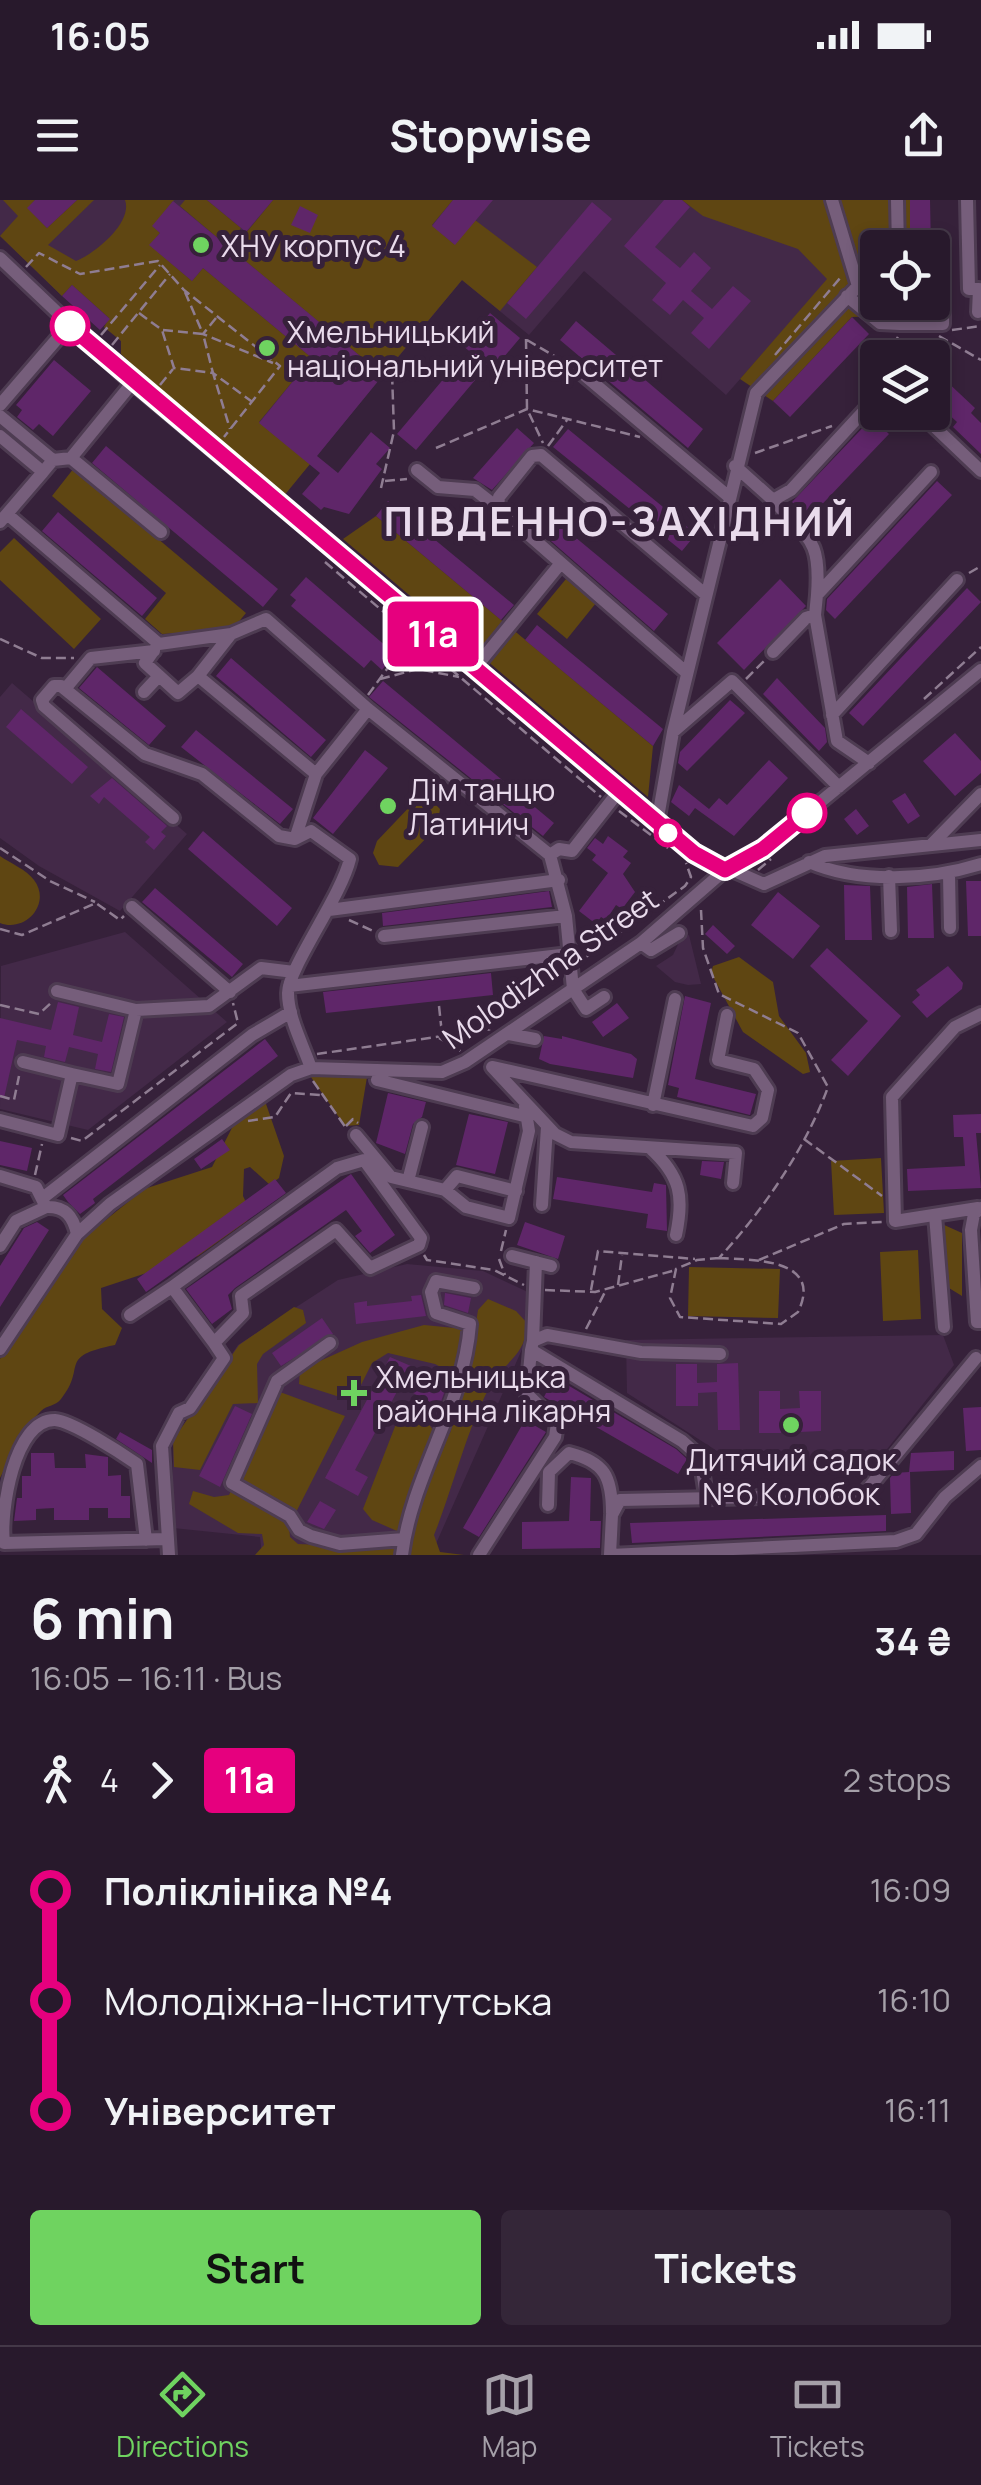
<!DOCTYPE html>
<html lang="en">
<head>
<meta charset="utf-8">
<style>
  :root { --surface:#28192c; --page:#342638; --text:#f1f3f6; --muted:#a5a0a9; --line:#443848; --accent:#6fd360 }
  body { margin:0; font-family:Manrope,sans-serif; background:var(--page); color:var(--text); height:100vh; display:flex; flex-direction:column; font-size:38px; white-space:nowrap }
  * { box-sizing:border-box; margin:0 }
  p { font-size:32px; color:var(--muted) }
  .icon { flex:none; width:55px; height:55px; fill:none; stroke:currentColor; stroke-width:2; stroke-linecap:round; stroke-linejoin:round }
  .map { position:relative; height:1355px; overflow:hidden }
  .details { display:flex; flex-direction:column; background:var(--surface); flex:1 }
  .details>* { flex:none }
  .badge { padding:0 20px; border-radius:8px; font-size:35px; line-height:65px }
  .tools { position:absolute; left:860px; top:30px; display:grid; gap:20px }
  .tools a { display:grid; place-items:center; width:90px; height:90px; border-radius:10px; background:var(--surface); box-shadow:0 5px 15px #0003,0 0 0 2px var(--line); font-size:50px }
  .map>.badge { position:absolute; translate:-50% -50%; box-shadow:0 0 0 5px #fff }
  .legs { display:flex; align-items:center; gap:15px; height:110px; padding:0 30px; font-size:32px }
  .legs p { margin-inline-start:auto }
  .overview { display:flex; align-items:center; justify-content:space-between; height:170px; padding:0 30px }
  h1 { font-size:55px; font-weight:700; line-height:75px }
  .button { display:flex; gap:20px; margin-top:auto; padding:20px 30px }
  .button a { flex:1; height:115px; border-radius:10px; background:var(--accent); color:#111; font-size:40px; font-weight:700; line-height:115px; text-align:center }
  .button a+a { background:var(--page); color:var(--text) }
  ul { padding:0 30px; list-style:none }
  li { display:flex; align-items:center; gap:35px; height:110px; font-size:38px }
  li i { display:grid; place-items:center; width:15px; height:100%; margin:0 12px; background:currentColor }
  li i::after { content:''; width:25px; height:25px; margin:-12px; border:8px solid; border-radius:50%; background:var(--surface) }
  li p { margin-inline-start:auto }
  li:first-child i { background:linear-gradient(#0000 50%,currentColor 0) }
  li:last-child i { background:linear-gradient(currentColor 50%,#0000 0) }
  .status { display:flex; justify-content:space-between; align-items:center; height:70px; padding:0 50px; background:var(--surface); direction:ltr }
  .status svg { height:28px; fill:currentColor }
  header { display:flex; justify-content:space-between; align-items:center; height:130px; padding:0 30px; background:var(--surface); font-size:45px; font-weight:700 }
  .menu { display:flex; justify-content:space-around; align-items:center; height:140px; border-top:2px solid var(--line); background:var(--surface); font-size:28px; color:var(--muted) }
  .menu a { display:grid; justify-items:center; gap:5px }
  .menu .on { color:var(--accent) }
  .map>svg:first-child { display:block }
  .built { fill:#432948 }
  .green { fill:#5f4612 }
  .building { fill:#5f2669 }
  .lines { fill:none; stroke-linecap:round; stroke-linejoin:round }
  .minor-casing { stroke:#4e3c52; stroke-width:18 }
  .path { stroke:#8f7d92; stroke-width:2.5; stroke-dasharray:10 5; stroke-linecap:butt }
  .minor { stroke:#765e7b; stroke-width:12 }
  .line-1-casing { stroke:#fff; stroke-width:22 }
  .line-1 { stroke:#e6007e; stroke-width:15 }
  .poi-dot { fill:#6fd360; stroke:#36213a; stroke-width:4 }
  .stop-1-dot { fill:#fff; stroke:#e6007e; stroke-width:5 }
  .labels { text-anchor:middle; dominant-baseline:central; stroke-width:10; stroke-linejoin:round; paint-order:stroke }
  .poi-label { font-size:30px; fill:#e9dbec; stroke:#36213a; text-anchor:start }
  .street-label { font-size:30px; fill:#e9dbec; stroke:#36213a }
  .district-label { font-size:40px; font-weight:bold; letter-spacing:2.5px; fill:#e9dbec; stroke:#36213a }
</style>
</head>
<body>
<div class="status"><b>16:05</b><svg viewBox="0 0 49 12"><path d="M0 12V9h3v3zM5 12V6h3v6zM10 12V3h3v9zM15 12V0h3v12zM26 1h20v11H26zM47 4h2v5h-2z"/></svg></div>
<header><svg class="icon" aria-label="menu" viewBox="0 0 24 24"><path d="M4 6h16M4 12h16M4 18h16"/></svg>Stopwise<svg class="icon" aria-label="share" viewBox="0 0 24 24"><path d="M12 15V3M7 8l5-5 5 5M5 13v7h14v-7"/></svg></header>
<div class="map">
<svg width="981" height="1355" viewBox="0 0 981 1355">
  <rect width="100%" height="100%" fill="#36213a"/>
  <path class="built" d="M0 0H757L839 67 726 195 584 71 529 135 462 80 294 283 104 127 109 118 72 86 62 96 0 36Z
    M12 483 187 634 120 711 39 666 0 638V497Z
    M125 732 227 822 88 930 0 909 1 766Z
    M689 735 701 784 688 785 675 782 656 766 673 755 681 738Z
    M407 1064 483 1071 530 1093 531 1129 431 1355H262L260 1337 173 1328V1240L238 1145 338 1080Z
    M943 1135 954 1165 880 1258 731 1260 627 1193 626 1140Z"/>
  <path class="green" d="M3 0H35L28 8 47 28 77 0H94L48 45 76 61C96 53 133 22 125 0H174L153 26 160 33 150 45 192 81 203 68 312 158 259 222 310 264 283 297 126 167 130 162 121 154V141L104 127 109 118 72 85 62 96 0 36 18 16Z
    M185 0H207L241 28 227 46 180 6Z
    M273 0H453L432 25 454 44 475 20 537 67 500 111 462 80 383 175 232 50Z
    M682 0H910V47L878 48V102L910 103V115L852 117 773 201 740 179 827 79 798 49 703 16Z
    M74 268 246 413 232 430 162 434 145 419 166 393 52 296Z
    M376 316 653 546 648 597 343 339Z
    M14 338 101 419 74 449 0 380V352Z
    M566 379 596 403 567 439 537 414Z
    M430 599 440 609 437 627 398 667 379 665 373 653 377 641 416 600Z
    M0 656C10 663 27 670 34 680 52 704 25 733 0 723Z
    M739 757 773 782 779 816 806 853 810 872 803 874 743 832 711 773 713 766Z
    M306 870 368 871 359 925 345 926Z
    M256 900 265 901 284 956 279 978 270 985 250 967 244 969 243 996 251 1013 247 1021 198 1056 101 1088 102 1109 122 1128 115 1145C56 1157 88 1166 61 1199 56 1206 47 1205 41 1211 22 1229 12 1255 0 1278V1159L50 1079 76 1044 144 989 212 967 237 918Z
    M881 958 884 1013 834 1015 831 961Z
    M942 1024 962 1033V1096L944 1085Z
    M918 1050 921 1119 883 1121 880 1052Z
    M689 1067 780 1069 778 1118 688 1116Z
    M488 1099 516 1111 527 1123C527 1156 502 1163 489 1188 467 1229 452 1291 434 1335L440 1352 464 1355H255L264 1345 262 1334 238 1333 189 1304 193 1291 214 1297 229 1295 280 1192 345 1216 289 1326 290 1337 298 1344 386 1348 397 1331 372 1320 363 1309 401 1211 408 1205C427 1212 428 1231 444 1239L450 1233 467 1181 435 1164 388 1153 372 1163 358 1191 343 1198 299 1184 300 1170 362 1142 424 1125 475 1130 478 1110Z
    M294 1107 303 1110 306 1123 263 1154 257 1164 258 1203 233 1204 200 1270 174 1267 173 1240 239 1145Z"/>
  <path class="building" d="M35 0H77L47 28 27 8Z
    M207 0H273L246 32Z
    M453 0H493L455 45 432 26Z
    M664 0H682L690 7 655 47 680 68 694 52 711 68 691 91 712 109 733 86 751 101 709 149 691 133 704 118 683 100 670 115 652 100 666 83 624 46Z
    M910 0H930L931 48H910Z
    M173 1 383 175 317 256 338 273 371 232 390 248 376 264 382 269 349 314 324 307 321 310 302 294 320 273 259 223 312 158 203 68 192 81 149 45 160 33 152 26Z
    M592 2 612 19 526 119 507 103Z
    M300 6 318 15 310 33 291 25Z
    M72 85 110 119 100 130 62 96Z
    M490 113 520 138 493 170 463 146Z
    M852 117 869 134 790 217 773 201Z
    M576 121 703 229 688 248 560 140Z
    M54 160 91 191 53 236 39 224 33 230 17 217 22 210 16 205Z
    M457 163 476 179 416 250 397 234Z
    M932 177 939 183 943 178 975 208 971 213 981 223V254L953 227 957 222 932 199Z
    M872 218 889 234 809 318 792 302Z
    M517 228 534 243 492 290 473 278Z
    M568 229 696 334 682 351 553 247Z
    M106 246 278 389 263 407 92 263Z
    M937 281 952 295 835 419 826 410 827 399Z
    M388 301 514 405 501 420 376 316Z
    M540 308 668 414 654 431 528 321Z
    M58 312 157 398 142 416 42 331Z
    M306 377 395 454 382 470 371 460 364 468 291 406 296 400 290 395Z
    M780 379 806 406 744 470 717 443Z
    M967 388 981 402 863 526 849 513Z
    M537 425 663 529 653 546 525 440Z
    M231 458 326 540 311 557 216 476Z
    M97 467 166 526 149 545 79 488Z
    M777 478 825 528 827 542 819 551 763 494Z
    M383 481 554 623 543 636 369 497Z
    M730 500 745 513 687 571 678 563 680 552Z
    M21 509 88 567 72 584 6 527Z
    M196 530 293 609 280 624 181 547Z
    M955 533 981 561V573L955 596 923 561Z
    M365 550 388 568 333 634 313 618Z
    M769 560 788 578 734 636 695 608 689 616 671 602 679 585 709 609 719 598 727 605Z
    M112 578 167 626 161 632 166 636 154 650 145 642 150 637 104 597 99 604 90 596Z
    M905 593 920 616 908 624 892 601Z
    M856 609 869 626 857 635 844 619Z
    M203 631 292 708 277 726 188 649Z
    M608 636 628 651 623 657 631 663 623 674 635 692 622 709 616 705 606 720 601 717 596 724 579 711 608 673 592 660 596 655 587 648 595 638 603 644Z
    M966 681H981V736H968Z
    M932 684 934 738H908L907 687Z
    M844 685 870 686 872 740H845Z
    M155 688 243 764 232 777 142 702Z
    M549 691 552 707 383 726 382 713Z
    M778 692 820 726 793 759 751 725Z
    M713 725 735 746 727 754 705 734Z
    M827 748 901 816 848 876 831 860 868 821 810 766Z
    M948 766 963 783 962 789 927 818 912 802 920 795 916 790Z
    M491 773 493 795 326 813 323 792Z
    M685 796 711 803 695 879 756 894 750 915 677 897 679 888 668 885Z
    M58 802 79 807 73 835 102 842 109 814 124 817 111 872 95 869 98 854 69 847 65 862 44 857 46 846 17 840 4 898H0V818L51 830Z
    M617 803 629 818 603 837 592 822Z
    M544 836 562 839V836L631 854 637 859 633 878 550 864 539 859Z
    M265 839 278 856 93 999 95 1003 80 1014 68 1002 63 995Z
    M388 893 426 902 422 917 413 924 405 954 376 943Z
    M469 914 508 922 495 974 456 965Z
    M981 914V933H976L981 988 908 991 907 969 965 966 963 937H954L953 915Z
    M222 939 230 950 201 969 194 959Z
    M0 941 32 948 27 971 0 965Z
    M702 961 724 962 721 979 700 975Z
    M351 974 395 1035 370 1053 355 1036 362 1031 346 1010 235 1088 228 1095 232 1109 212 1124 186 1089Z
    M557 977 652 992 654 983 666 985 667 1031 646 1028 648 1014 553 999Z
    M275 979 286 993 146 1092 137 1079Z
    M37 1022 49 1030 0 1107V1066L24 1028Z
    M525 1022 565 1036 558 1059 517 1045Z
    M445 1093 471 1098 468 1113 444 1105Z
    M421 1095 426 1116 356 1124 354 1103 367 1101V1106L412 1101 411 1096Z
    M322 1118 333 1134 281 1166 272 1153Z
    M390 1157 448 1182 439 1207 400 1186 355 1270 368 1277 358 1296 325 1278Z
    M738 1163 740 1230H718L717 1192 698 1193V1206H676V1164H697V1183L717 1182V1164Z
    M554 1177 676 1249 687 1259 678 1274 544 1197Z
    M759 1191H780V1209L800 1208 799 1191H821V1231L800 1232V1220H781V1233H759Z
    M235 1206 252 1214 220 1287 199 1276Z
    M981 1207V1250L966 1251 963 1208Z
    M525 1220 546 1232 479 1337 463 1328Z
    M120 1232 152 1250V1263L116 1239Z
    M954 1251V1270L910 1272 911 1313 891 1314 890 1278 894 1273 909 1272 911 1253Z
    M31 1253H54L55 1268H86L85 1254 108 1257V1276L121 1275V1296H130V1318H108V1308H89V1320H54V1308L36 1309V1320L14 1321 17 1298H22V1276H31Z
    M571 1277 591 1278 590 1321H601L600 1348 522 1349V1322L569 1321Z
    M320 1301 336 1310 324 1329 307 1322Z
    M886 1315V1331L632 1343 630 1323Z"/>
  <g class="lines">
    <g class="minor-casing">
      <path id="minor" d="M897 0 898 48
        M967 0 969 89H979L978 112
        M0 58 121 173 694 653 764 684 825 656 981 640
        M847 96 880 123 900 124
        M899 102 900 124H943V82
        M577 169 728 296
        M0 205 69 125
        M919 212 981 271
        M0 216 53 260
        M0 236 43 272 53 260 71 258 133 182
        M71 258 161 332
        M735 266 773 300 791 290 874 200
        M417 270 438 287 475 290 498 308
        M773 300C809 340 821 338 817 395
        M7 314 159 444 231 434
        M0 322 43 272
        M815 415 817 395 931 272
        M154 450 145 463 178 493 198 476
        M773 452 806 418 815 415 837 541 869 563
        M475 468 561 363
        M687 473 498 308 499 297 532 256 541 255 705 394
        M65 489 91 458 154 451
        M144 492 159 476
        M368 509 316 574 198 476 231 434 266 419 368 509 550 655 566 716 573 789 586 809 604 797
        M832 515 957 380
        M673 532 732 481 839 587
        M173 618 44 506 42 500 54 486H61L145 554 202 574 279 636 295 639 311 631 350 659C341 697 288 768 288 793 288 817 303 845 311 868
        M657 623 673 532 756 193 858 86 832 0
        M295 639 316 574
        M931 645 981 594
        M550 655 559 649 572 651 619 591
        M809 662C859 684 930 680 981 664
        M949 674 950 728
        M889 676 891 731
        M132 707 230 792
        M329 710 559 680
        M384 736 566 716
        M641 743 651 750 679 733
        M289 786 569 754
        M136 810 209 806 261 768 294 772
        M508 834 535 839
        M23 862 72 874
        M492 867 555 934 571 942 736 953 733 983
        M493 867 753 926 762 918 768 890 754 869 718 860 727 815
        M377 880 528 917
        M653 905 675 799
        M0 920 58 935 72 874 118 884 136 810 57 791
        M356 935 391 977 445 990 466 1007 509 1018 529 931 525 906
        M650 948C681 976 684 997 676 1035
        M0 976 36 987 46 1007C65 1006 73 1016 77 1034
        M408 981 422 927
        M445 990 457 976 516 991
        M44 997 252 835 291 812
        M542 1005 547 927
        M978 1008 895 1021 892 897 955 827 981 814
        M981 1008 974 1014 971 1030 977 1122H981
        M935 1015 944 1127
        M0 1046 16 1021 46 1007
        M512 1056 551 1066
        M130 1115 172 1087
        M533 1141 536 1062
        M330 1143 277 1181 232 1283 290 1316 299 1330 311 1336 340 1344 404 1339
        M0 1149 77 1034 110 1004 291 875 311 868 442 872 465 862 641 743 725 670 763 649 981 470
        M706 1295 700 1257 682 1241 531 1150 533 1141 547 1135 641 1152 720 1154
        M548 1305 549 1272 569 1253C605 1262 612 1277 612 1313
        M146 1340 137 1264C121 1253 72 1221 55 1220 14 1219 0 1312 4 1343L167 1339
        M169 1355 162 1246 179 1213 190 1208 224 1158 214 1143 243 1113 241 1096 336 1030 370 1068 419 1045 421 1038 364 960 337 968 172 1087 214 1143
        M402 1355C412 1274 464 1206 470 1124L436 1113 431 1092 436 1081 474 1088
        M479 1355 555 1237 557 1223 527 1194 531 1150
        M610 1355 612 1315 620 1300 855 1295 866 1291 976 1158
        M611 1355 896 1341 916 1334 945 1297 981 1266"/>
    </g>
    <path class="path" d="M26 67 39 53 80 74 158 61 184 90 280 166 224 237
      M185 92 203 134
      M139 113 162 130 174 168 213 173 230 229
      M216 118 203 134 273 163
      M163 130 203 134 213 173 251 201
      M952 130 981 126
      M101 135 160 65
      M939 136 981 160
      M526 139 527 209 543 243
      M527 140 568 164
      M112 145 170 74
      M775 155 841 77
      M885 158 898 137
      M160 185 173 169
      M876 189 878 175
      M548 246 567 220
      M436 248 527 209 640 237
      M755 253 832 226
      M385 281 407 279
      M381 288 394 231 392 173
      M401 304 448 315 482 311
      M325 362 601 597
      M969 373 981 366
      M0 439 42 458H74
      M380 479 418 469 459 477
      M746 479 765 460
      M368 495 411 436
      M924 499 981 447
      M619 611 668 648
      M0 648 50 681 95 702
      M758 670 771 659
      M701 710 703 748 719 794 798 833 828 887C806 948 762 1012 719 1058
      M349 720 373 731
      M0 729 22 735 96 703 120 720 124 716
      M580 740 612 736
      M583 759 685 686 691 677 686 663
      M0 805 39 814 53 801
      M439 806 442 834
      M439 838 462 852
      M317 854 492 829
      M313 881 346 928
      M0 896 14 900 19 876
      M248 921 275 917 291 893 321 895
      M346 926 353 919 358 923
      M71 938 82 941 238 823 233 803
      M804 939 882 996
      M35 975 42 944
      M501 1051 506 1030
      M424 1055 427 1060 494 1070 524 1085
      M719 1058C753 1060 824 1058 798 1112L781 1124 680 1117 670 1098 676 1069 697 1060Z
      M499 1059 505 1075
      M759 1060 844 1024 884 1022
      M618 1085 622 1055
      M545 1090 595 1092 676 1070
      M591 1090 598 1051 695 1059
      M586 1129 605 1092"/>
    <use href="#minor" class="minor"/>
  </g>
  <g class="lines">
    <g class="line-1-casing">
      <path id="line-1" d="M70 126 694 653 725 670 763 649 807 613"/>
    </g>
    <use href="#line-1" class="line-1"/>
  </g>
  <g class="poi-dot">
    <circle cx="201" cy="45" r="10"/>
    <circle cx="267" cy="148" r="10"/>
    <circle cx="388" cy="606" r="10"/>
    <path d="M349 1178h10v10h10v10h-10v10h-10v-10h-10v-10h10z"/>
    <circle cx="791" cy="1225" r="10"/>
  </g>
  <g class="stop-1-dot">
    <circle cx="70" cy="126" r="18"/>
    <circle cx="807" cy="613" r="18"/>
    <circle cx="668" cy="633" r="12"/>
  </g>
  <g class="labels">
    <g class="poi-label">
      <text x="221" y="45">ХНУ корпус 4</text>
      <text x="287" y="131">Хмельницький<tspan x="287" dy="34">національний університет</tspan></text>
      <text x="408" y="589">Дім танцю<tspan x="408" dy="34">Латинич</tspan></text>
      <text x="376" y="1176">Хмельницька<tspan x="376" dy="34">районна лікарня</tspan></text>
      <text x="791" y="1259" text-anchor="middle">Дитячий садок<tspan x="791" dy="34">№6 Колобок</tspan></text>
    </g>
    <g class="street-label">
      <text transform="translate(550 768) rotate(-35)">Molodizhna Street</text>
    </g>
    <g class="district-label">
      <text x="620" y="320">ПІВДЕННО-ЗАХІДНИЙ</text>
    </g>
  </g>
</svg>
<div class="tools">
<a><svg class="icon" aria-label="locate" viewBox="0 0 24 24"><circle cx="12" cy="12" r="6"/><path d="M12 2v4M12 18v4M2 12h4M18 12h4"/></svg></a>
<a><svg class="icon" aria-label="layers" viewBox="0 0 24 24"><path d="M12 4l9 5-9 5-9-5zM3 14l9 5 9-5"/></svg></a>
</div>
<b class="badge" style="left:433px;top:434px;background:#e6007e;color:#fff">11а</b>
</div>
<section class="details">
<div class="overview"><div><h1>6 min</h1><p>16:05 – 16:11 · Bus</p></div><b>34 ₴</b></div>
<div class="legs"><svg class="icon" aria-label="walk" viewBox="0 0 24 24"><circle cx="13" cy="4" r="2"/><path d="M13 8l-2 6 4 7M11 14l-3 7M7 12l3-4h3l4 4"/></svg>4<svg class="icon" aria-label="forward" viewBox="0 0 24 24"><path d="M9 5l7 7-7 7"/></svg><b class="badge" style="background:#e6007e;color:#fff">11а</b><p>2 stops</p></div>
<ul>
<li><i style="color:#e6007e"></i><b>Поліклініка №4</b><p>16:09</p></li>
<li><i style="color:#e6007e"></i><span>Молодіжна-Інститутська</span><p>16:10</p></li>
<li><i style="color:#e6007e"></i><b>Університет</b><p>16:11</p></li>
</ul>
<div class="button"><a>Start</a><a>Tickets</a></div>
</section>
<nav class="menu">
<a class="on"><svg class="icon" aria-label="directions" viewBox="0 0 24 24"><path d="M12 3l9 9-9 9-9-9zM9 14v-3h6M13 9l2 2-2 2"/></svg>Directions</a>
<a><svg class="icon" aria-label="map" viewBox="0 0 24 24"><path d="M3 6l6-2 6 2 6-2v14l-6 2-6-2-6 2zM9 4v14M15 6v14"/></svg>Map</a>
<a><svg class="icon" aria-label="tickets" viewBox="0 0 24 24"><path d="M3 7h18v10H3zM15 7v10"/></svg>Tickets</a>
</nav>
</body>
</html>
